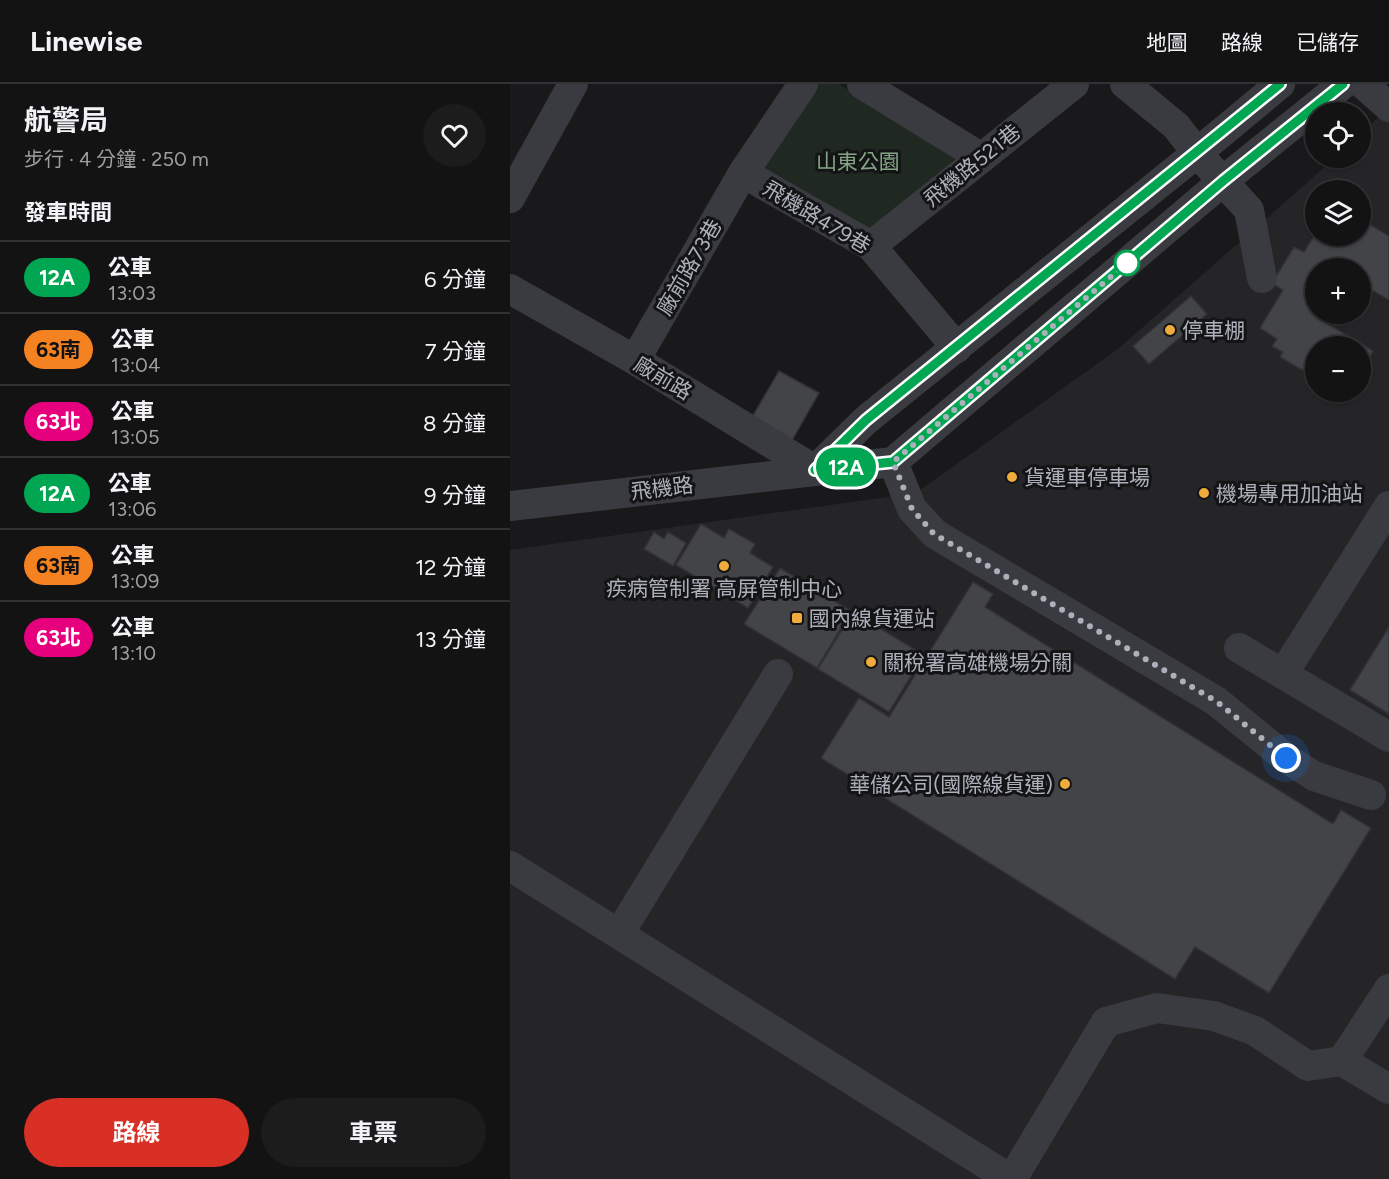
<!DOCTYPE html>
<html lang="zh-TW">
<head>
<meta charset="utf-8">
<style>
  :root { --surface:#131314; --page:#1c1c1d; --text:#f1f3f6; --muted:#9d9ea0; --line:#323234; --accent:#d93025 }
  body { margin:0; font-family:Figtree,"Noto Sans TC",sans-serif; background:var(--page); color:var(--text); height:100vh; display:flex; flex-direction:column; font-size:22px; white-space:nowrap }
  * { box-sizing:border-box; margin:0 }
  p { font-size:20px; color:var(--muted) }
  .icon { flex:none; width:33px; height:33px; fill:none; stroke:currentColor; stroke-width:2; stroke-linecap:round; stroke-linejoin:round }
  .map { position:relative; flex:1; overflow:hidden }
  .details { display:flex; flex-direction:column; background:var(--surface); width:510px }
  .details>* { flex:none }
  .badge { padding:0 12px; border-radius:20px; font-size:21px; line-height:39px }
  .fabs { position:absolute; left:795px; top:18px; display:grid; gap:12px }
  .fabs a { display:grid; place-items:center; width:66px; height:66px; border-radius:50%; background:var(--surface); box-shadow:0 2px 4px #0004,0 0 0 2px var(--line); font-size:30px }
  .you { position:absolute; width:30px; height:30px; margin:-15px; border:4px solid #fff; border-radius:50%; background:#1a73e8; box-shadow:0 0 0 9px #1a73e833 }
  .map>.badge { position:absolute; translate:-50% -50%; box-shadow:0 0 0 3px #fff }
  h2 { padding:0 24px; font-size:22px; line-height:54px }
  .round { display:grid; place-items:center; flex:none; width:63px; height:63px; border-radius:32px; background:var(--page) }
  .headline { display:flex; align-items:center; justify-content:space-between; height:102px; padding:0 24px }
  h1 { font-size:28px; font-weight:700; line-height:45px }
  .primary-button { display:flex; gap:12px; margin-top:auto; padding:12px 24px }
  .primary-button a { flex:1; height:69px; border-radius:36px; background:var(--accent); color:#fff; font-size:24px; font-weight:700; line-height:69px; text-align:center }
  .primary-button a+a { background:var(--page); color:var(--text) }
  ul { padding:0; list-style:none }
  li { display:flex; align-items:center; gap:18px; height:72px; padding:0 24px; border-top:2px solid var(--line) }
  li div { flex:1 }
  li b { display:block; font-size:22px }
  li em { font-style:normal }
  li .badge { min-width:66px; font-weight:700; text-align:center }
  header { display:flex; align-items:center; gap:36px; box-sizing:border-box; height:84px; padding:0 30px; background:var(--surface); border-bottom:2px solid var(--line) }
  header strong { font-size:28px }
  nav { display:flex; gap:33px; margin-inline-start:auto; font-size:21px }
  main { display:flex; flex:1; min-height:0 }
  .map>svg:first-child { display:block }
  .built { fill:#252528; fill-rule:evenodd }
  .green { fill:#202921 }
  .building { fill:#434448; stroke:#333337; stroke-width:1.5 }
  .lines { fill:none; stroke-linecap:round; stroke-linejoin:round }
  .minor { stroke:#3a3b40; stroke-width:30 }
  .line-casing { stroke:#fff; stroke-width:14 }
  .line { stroke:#00a651; stroke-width:9 }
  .walk { stroke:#abb0ba; stroke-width:6; stroke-dasharray:0 10.8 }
  .stop-dot { fill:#fff; stroke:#00a651; stroke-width:3 }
  .poi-dot { fill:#efac3c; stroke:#141416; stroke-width:2 }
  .labels { text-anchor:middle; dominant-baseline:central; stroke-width:6; stroke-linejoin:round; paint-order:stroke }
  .park-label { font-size:21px; fill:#83a583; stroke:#141416 }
  .street-label { font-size:21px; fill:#abb0ba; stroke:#141416 }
  .poi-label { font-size:21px; fill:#abb0ba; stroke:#141416; text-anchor:start }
</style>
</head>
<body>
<header>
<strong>Linewise</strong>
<nav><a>地圖</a><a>路線</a><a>已儲存</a></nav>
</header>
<main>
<section class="details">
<div class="headline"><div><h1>航警局</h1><p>步行 · 4 分鐘 · 250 m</p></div><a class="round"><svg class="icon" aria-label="heart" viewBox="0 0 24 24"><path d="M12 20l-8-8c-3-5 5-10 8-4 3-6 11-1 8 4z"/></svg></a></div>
<h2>發車時間</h2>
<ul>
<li><span class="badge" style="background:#00a651;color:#fff">12A</span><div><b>公車</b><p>13:03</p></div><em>6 分鐘</em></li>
<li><span class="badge" style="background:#f58220;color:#111">63南</span><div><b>公車</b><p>13:04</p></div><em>7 分鐘</em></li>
<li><span class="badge" style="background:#e6007e;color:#fff">63北</span><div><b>公車</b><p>13:05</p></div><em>8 分鐘</em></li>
<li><span class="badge" style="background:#00a651;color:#fff">12A</span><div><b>公車</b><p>13:06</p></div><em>9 分鐘</em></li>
<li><span class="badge" style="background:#f58220;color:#111">63南</span><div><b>公車</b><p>13:09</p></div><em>12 分鐘</em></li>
<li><span class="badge" style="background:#e6007e;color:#fff">63北</span><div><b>公車</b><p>13:10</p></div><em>13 分鐘</em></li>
</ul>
<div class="primary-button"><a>路線</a><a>車票</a></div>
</section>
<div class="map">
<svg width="879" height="1095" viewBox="0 0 879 1095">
  <rect width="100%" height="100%" fill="#19191b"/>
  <path class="built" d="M879 23V1095H0V466L406 409 608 265 825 74H850L851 50ZM806 106H850V152H806ZM806 184H850V230H806ZM806 262H850V308H806Z"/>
  <path class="green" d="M296 0H328L456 73 360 150 249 84Z"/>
  <path class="building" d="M854 137 879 152V216L850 199V184H806V230H821L816 239 863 267 852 285 860 289 850 305V262H806V294L770 273 773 268 762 262 767 255 750 244 773 206 762 199 784 163 794 168 806 149V152H850V140L852 141Z
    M681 212 697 230 639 280 623 262Z
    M269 287 309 309 281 358 241 335Z
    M191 440 214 454 219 445 245 460 240 469 263 483 238 524 166 481Z
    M144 448 154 455 158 448 176 459 163 482 134 465Z
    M270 484 341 527 307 584 234 540Z
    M463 498 483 510 475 523 823 740 831 726 861 744 759 909 685 863 665 895 311 674 349 614 379 633Z
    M343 528 414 571 379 628 308 585Z
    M879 543V630L840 606Z"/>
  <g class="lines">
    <path class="minor" d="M352 0 472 74
      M615 0 666 42 687 69 739 126 752 194
      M853 0 879 23
      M233 89 361 162 447 264
      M0 114 63 0
      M361 162 564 0
      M0 205 125 276 305 386
      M125 276 233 89 293 0
      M383 378 402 425 425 450 706 617 776 674 804 692 861 711
      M305 386 356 336 687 69 770 0
      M0 422 383 378 713 97 833 0
      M729 564 879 653
      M773 590 879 422
      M0 782 500 1095
      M109 850 268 590
      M832 977 879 1005
      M502 1095 596 938 647 924 704 932 745 947 798 982 832 977 879 905"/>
  </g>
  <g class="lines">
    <g class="line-casing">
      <path id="line" d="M770 0 356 336 305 386 383 378 713 97 833 0"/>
    </g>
    <use href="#line" class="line"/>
    <path class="walk" d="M617 179 383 378 402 425 424 450 706 617 776 674"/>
  </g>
  <circle class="stop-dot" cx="617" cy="179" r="12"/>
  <g class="poi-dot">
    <circle cx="660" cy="246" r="6"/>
    <circle cx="502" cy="393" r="6"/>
    <circle cx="694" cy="409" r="6"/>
    <circle cx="214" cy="482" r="6"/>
    <rect x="281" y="528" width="12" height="12" rx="3"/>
    <circle cx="361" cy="578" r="6"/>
    <circle cx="555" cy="700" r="6"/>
  </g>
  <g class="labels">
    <g class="park-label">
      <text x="348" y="77">山東公園</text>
    </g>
    <g class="street-label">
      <text transform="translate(462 81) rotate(-39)">飛機路521巷</text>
      <text transform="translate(307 133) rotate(31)">飛機路479巷</text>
      <text transform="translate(179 183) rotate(-60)">廠前路73巷</text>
      <text transform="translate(153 294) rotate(31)">廠前路</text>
      <text transform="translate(152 404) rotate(-7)">飛機路</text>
    </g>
    <g class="poi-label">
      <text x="672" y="246">停車棚</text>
      <text x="514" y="393">貨運車停車場</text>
      <text x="706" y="409">機場專用加油站</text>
      <text x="214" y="504" text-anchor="middle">疾病管制署 高屏管制中心</text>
      <text x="299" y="534">國內線貨運站</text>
      <text x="373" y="578">關稅署高雄機場分關</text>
      <text x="543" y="700" text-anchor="end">華儲公司(國際線貨運)</text>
    </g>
  </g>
</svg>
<div class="fabs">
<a><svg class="icon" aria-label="locate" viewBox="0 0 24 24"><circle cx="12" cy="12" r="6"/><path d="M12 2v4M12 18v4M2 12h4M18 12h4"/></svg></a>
<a><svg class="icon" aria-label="layers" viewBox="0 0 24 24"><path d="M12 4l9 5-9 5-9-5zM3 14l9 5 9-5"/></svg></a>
<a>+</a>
<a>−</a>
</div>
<div class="you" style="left:776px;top:674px"></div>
<b class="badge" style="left:336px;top:383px;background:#00a651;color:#fff">12A</b>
</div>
</main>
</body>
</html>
